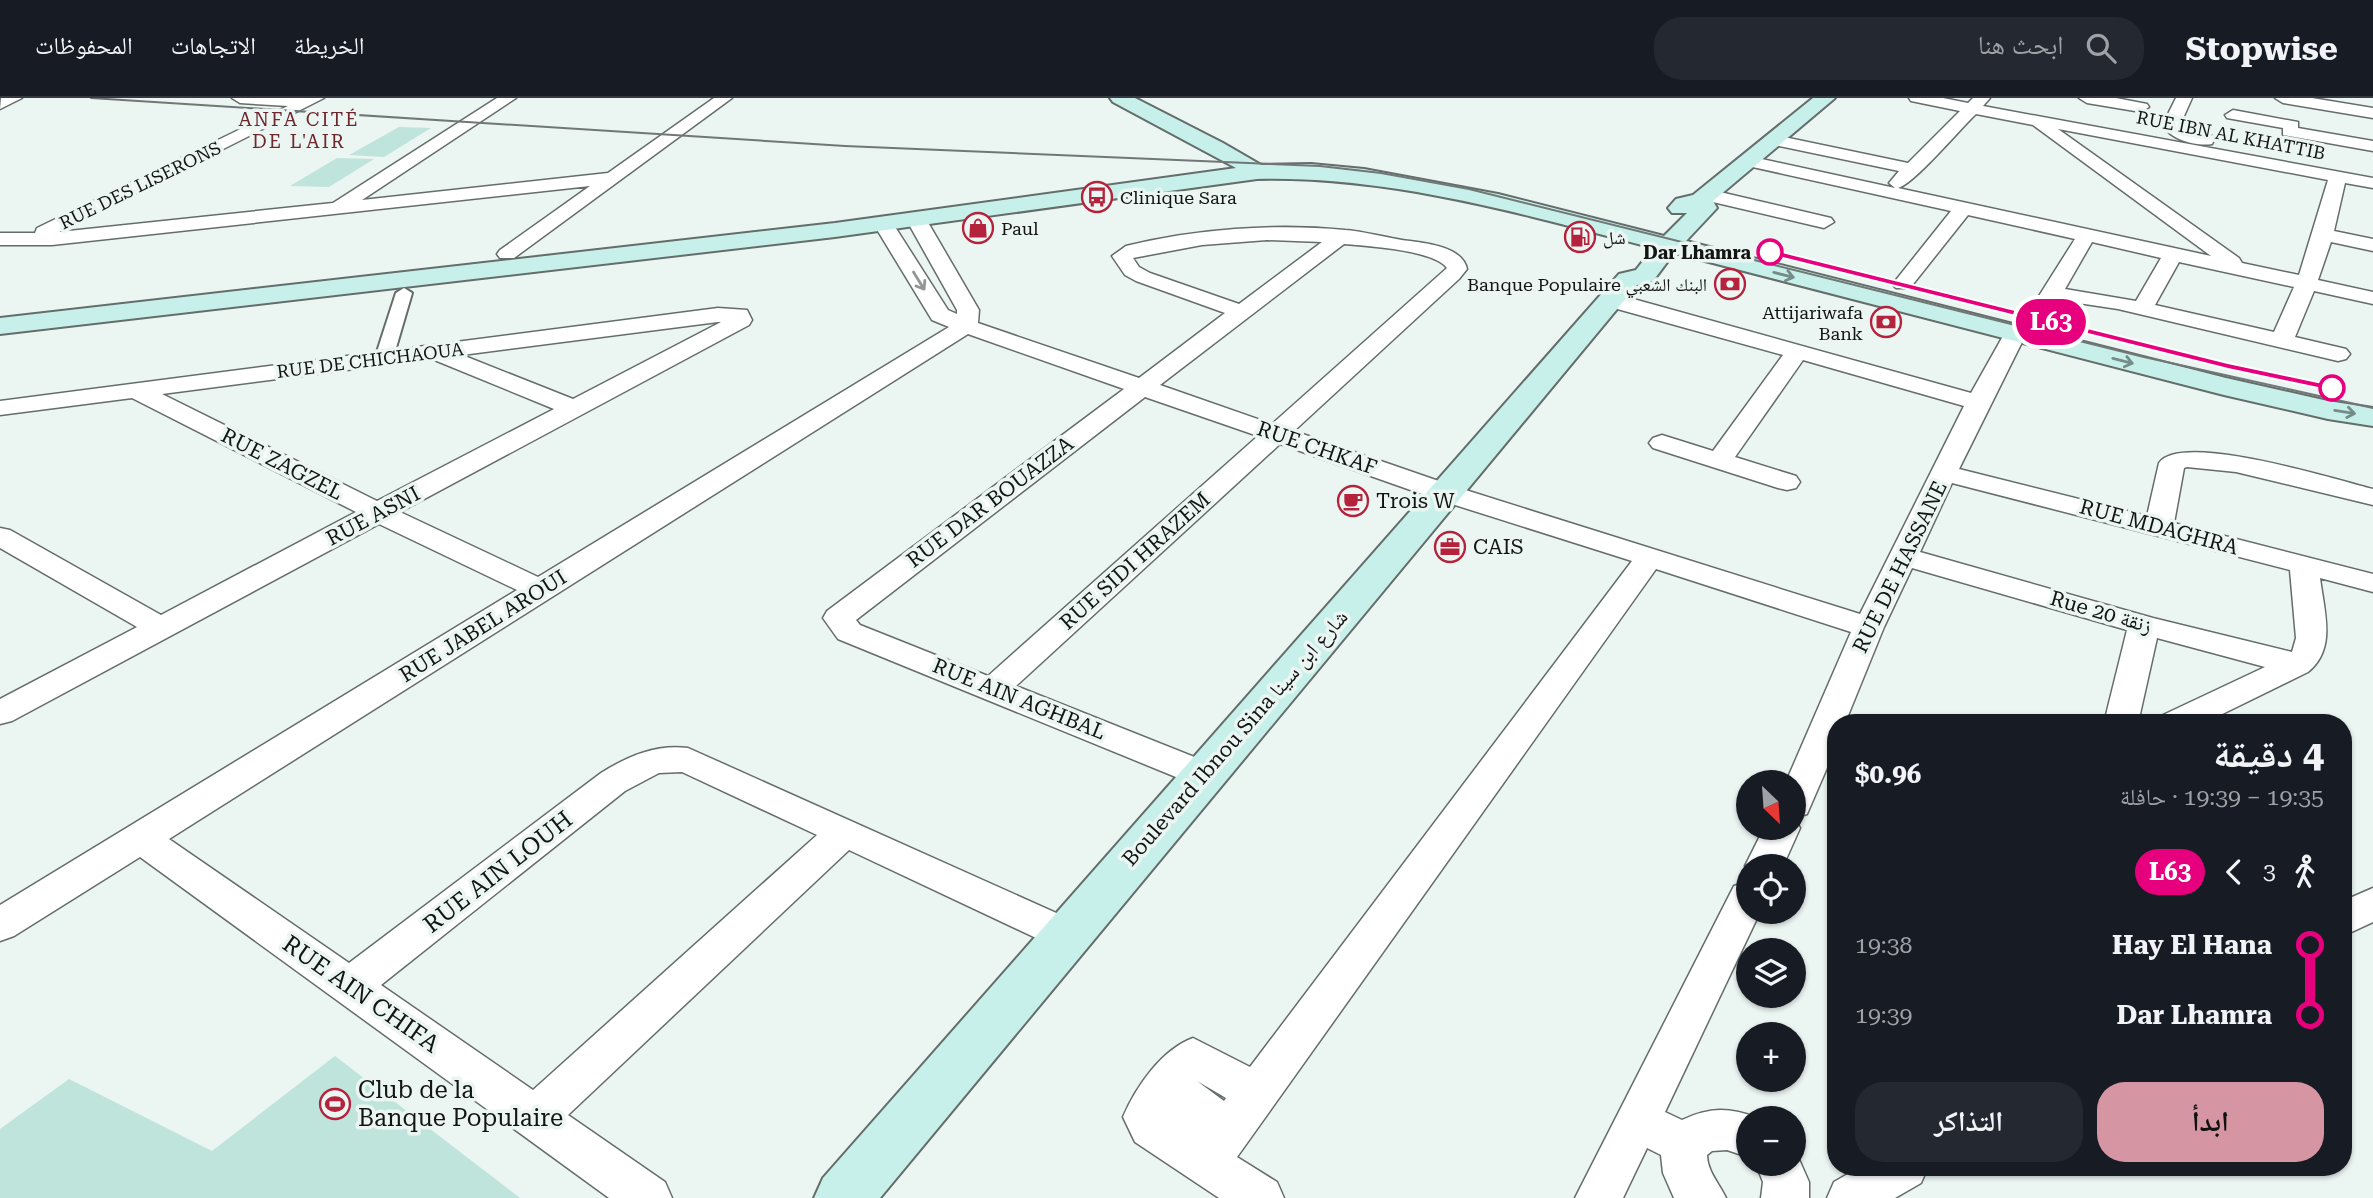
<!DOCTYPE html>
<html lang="ar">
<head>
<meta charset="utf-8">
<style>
  :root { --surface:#171b24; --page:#242831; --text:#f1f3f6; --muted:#9ea1a6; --line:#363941; --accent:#d695a2 }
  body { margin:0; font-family:"Roboto Serif","Noto Naskh Arabic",serif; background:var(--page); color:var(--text); direction:rtl; height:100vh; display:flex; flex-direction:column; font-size:26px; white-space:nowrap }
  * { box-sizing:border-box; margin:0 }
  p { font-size:23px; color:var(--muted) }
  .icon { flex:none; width:38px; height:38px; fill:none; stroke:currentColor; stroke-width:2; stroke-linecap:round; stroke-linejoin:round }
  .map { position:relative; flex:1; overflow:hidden; direction:ltr }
  .side { position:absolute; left:1827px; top:616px; width:525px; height:462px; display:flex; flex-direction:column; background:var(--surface); border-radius:28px; box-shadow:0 2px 5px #0004; direction:rtl }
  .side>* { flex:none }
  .badge { padding:0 14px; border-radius:23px; font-size:24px; line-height:46px }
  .needle { width:46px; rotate:155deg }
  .tools { position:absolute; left:1736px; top:672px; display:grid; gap:14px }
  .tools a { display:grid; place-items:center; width:70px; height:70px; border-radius:50%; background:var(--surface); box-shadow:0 2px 5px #0004; font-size:35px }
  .map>.badge { position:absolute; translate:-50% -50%; box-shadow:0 0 0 4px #fff }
  .legs { display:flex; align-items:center; gap:10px; height:77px; padding:0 28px; font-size:23px }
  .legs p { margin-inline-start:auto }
  .head { display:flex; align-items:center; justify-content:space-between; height:119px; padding:0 28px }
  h1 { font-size:38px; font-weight:700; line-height:52px }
  .primary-button { display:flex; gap:14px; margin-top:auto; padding:14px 28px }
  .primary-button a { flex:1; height:80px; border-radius:28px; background:var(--accent); color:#111; font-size:28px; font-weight:700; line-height:80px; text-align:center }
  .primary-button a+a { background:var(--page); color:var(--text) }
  ul { padding:0 28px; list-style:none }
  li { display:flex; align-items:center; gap:24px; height:70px; font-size:26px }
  li i { display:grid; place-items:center; width:10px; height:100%; margin:0 9px; background:currentColor }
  li i::after { content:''; width:18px; height:18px; margin:-9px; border:5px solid; border-radius:50%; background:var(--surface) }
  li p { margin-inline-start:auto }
  li:first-child i { background:linear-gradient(#0000 50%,currentColor 0) }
  li:last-child i { background:linear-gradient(currentColor 50%,#0000 0) }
  header { display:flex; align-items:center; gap:42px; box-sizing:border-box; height:98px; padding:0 35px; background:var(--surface); border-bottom:2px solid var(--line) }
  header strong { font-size:33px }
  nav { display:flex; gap:38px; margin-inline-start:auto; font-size:24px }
  .search { width:490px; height:63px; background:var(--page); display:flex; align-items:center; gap:18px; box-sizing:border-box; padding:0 24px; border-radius:28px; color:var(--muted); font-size:26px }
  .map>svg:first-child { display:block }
  .green { fill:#bfe4db }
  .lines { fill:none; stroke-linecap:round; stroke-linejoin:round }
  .pedestrian-casing { stroke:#656d6b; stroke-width:4 }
  .minor-casing { stroke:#656d6b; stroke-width:3 }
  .secondary-casing { stroke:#656d6b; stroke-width:4 }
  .pedestrian { fill:#fff; fill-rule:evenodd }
  .minor { fill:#fff; fill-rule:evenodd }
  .secondary { fill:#c6f0e9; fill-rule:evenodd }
  .tram { stroke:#717776; stroke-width:2 }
  .oneway { stroke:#758d89 }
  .oneway2 { stroke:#949695 }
  .line-1 { fill:#e6007e; stroke:#fff; stroke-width:2 }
  .stop-1-dot { fill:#fff; stroke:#e6007e; stroke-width:3.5 }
  .labels { text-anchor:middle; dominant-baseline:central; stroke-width:7; stroke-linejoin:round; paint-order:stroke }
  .far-street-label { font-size:18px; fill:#121514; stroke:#ebf5f2 }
  .far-poi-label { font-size:18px; fill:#121514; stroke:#ebf5f2; text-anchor:start }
  .far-stop-label { font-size:18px; font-weight:bold; fill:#121514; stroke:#ebf5f2; text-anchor:end }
  .far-neighbourhood-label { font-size:19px; letter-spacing:2px; fill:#6d272d; stroke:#ebf5f2 }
  .street-label { font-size:21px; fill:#121514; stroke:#ebf5f2 }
  .poi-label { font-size:21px; fill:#121514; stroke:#ebf5f2; text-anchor:start }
  .near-street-label { font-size:24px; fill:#121514; stroke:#ebf5f2 }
  .near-poi-label { font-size:24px; fill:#121514; stroke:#ebf5f2; text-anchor:start }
</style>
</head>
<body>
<header>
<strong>Stopwise</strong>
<div class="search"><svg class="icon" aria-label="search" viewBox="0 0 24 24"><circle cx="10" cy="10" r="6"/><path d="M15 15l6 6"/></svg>ابحث هنا</div>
<nav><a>الخريطة</a><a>الاتجاهات</a><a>المحفوظات</a></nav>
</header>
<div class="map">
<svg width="2373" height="1100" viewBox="0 0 2373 1100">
  <rect width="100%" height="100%" fill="#ebf5f2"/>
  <path class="green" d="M399 29 431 30 384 59 349 57Z
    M337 60 374 61 329 89 290 88Z
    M335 958 520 1100H0V1031L69 981 212 1053Z"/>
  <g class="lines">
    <g class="pedestrian-casing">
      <path id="pedestrian" d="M404 190 412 195 393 260 390 264H378L375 260 396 195Z"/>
    </g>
    <g class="minor-casing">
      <path id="minor" d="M1 0H22L0 11Z
        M232 0H324L59 134 333 105 497 0H516L362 102 608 75 714 0H732L514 160H500L497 156 500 152 590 88 52 147H0V135H35L37 130 288 8 240 5Z
        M1909 0H1943L1968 5 1973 0H1990L1983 8 2373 80V90L2345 85 2334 133 2373 141V153L2331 144 2318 182 2373 194V206L2314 193 2295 239 2346 251 2350 256 2346 261 2338 263 2118 211 2058 202 2044 225H2028L2025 220 2075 141 1968 117 1910 190H1896L1892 186 1896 182 1951 113 1748 68 1739 63 1748 58 1895 90 1889 85 1899 73 1774 47 1766 42 1774 37 1908 65 1960 13 1911 3ZM1976 16 2033 27 2211 158 1898 90C1913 87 1961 30 1976 16ZM2058 31 2328 82 2299 177 2242 165 2239 160ZM2092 144 2161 160 2136 203 2065 191ZM2179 164 2294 189 2274 234 2155 207Z
        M2079 0H2116L2147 6 2149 9 2141 14 2087 5Z
        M2176 0H2192L2180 27 2212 38 2214 42 2212 46C2197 49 2168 41 2163 26Z
        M2275 0H2312L2373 10V20L2283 5Z
        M2233 12 2298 24V30L2373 43V53L2289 38 2283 37V30L2227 20 2225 17Z
        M1707 91 1831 120 1834 124 1824 130 1700 101 1698 97 1700 93Z
        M916 115 926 121 979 212 978 225 1139 280 1225 215 1136 183 1125 177 1112 158 1126 148C1195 131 1275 125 1345 132 1361 133 1384 139 1402 142 1422 145 1462 147 1467 171L1459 181 1294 333 1456 389 1860 516 1964 308 1803 262 1735 359 1796 378 1800 384 1796 390 1787 392 1778 390 1653 350 1649 345 1653 340 1662 337 1713 353 1783 257 1603 207 1600 202 1603 197H1619L1971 295 2007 231H2023L2026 236 1959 371 2147 418 2159 365C2181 333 2337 382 2373 391V407L2236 374 2187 369 2184 370 2174 425 2373 476V494L2320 480C2324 513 2337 551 2308 574L2204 625H2158L2163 617 2265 569 2157 540 2138 625H2104L2127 532 1912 470 1884 529 1845 625H1836V649L1807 716 1794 720 1800 730 1783 768H1748V774L1745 768 1764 730H1794V684H1786L1851 534 1656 471 1237 1059 1277 1084 1284 1100H1219L1135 1044 1123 1019C1136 989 1161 952 1193 940L1250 969 1632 463 1436 401 1280 346 1016 588 1217 668 1223 677 1217 686 1205 690 1193 686 838 541 823 520 827 513 1124 291 968 236 169 741 349 865 601 675C628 658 656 646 688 650L1081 826 1087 837 1081 848 1067 853 1053 848 849 752 568 1017 665 1084 672 1100H609L140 759 14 838 0 843V807L517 492 379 426 12 623 0 626V601L137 529 0 450V430L10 432 161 517 356 414 132 300 0 317V303L718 210 747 212 752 222 749 227 400 414 538 479 949 229 932 222 873 125 876 121H890L948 212 957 216V212L906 121ZM1267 142 1322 144 1239 206 1150 175 1139 169 1133 160 1202 147ZM1344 146C1367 148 1434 152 1447 170L1272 326 1160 287ZM718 224H721L573 301 462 257ZM432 261 554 311 377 403 162 296ZM1145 299 1258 338 988 578 860 527 856 522ZM1952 385 2290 472 2296 540 2292 554 2153 520 1920 454ZM682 674 817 737 533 992 381 887 625 693 659 675ZM1197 983 1226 1000 1224 1003Z
        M1748 784V814H1760L1665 1014 1682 1022C1710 1009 1729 1009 1758 1020H1748V1059L1727 1052 1712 1053 1707 1057C1707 1073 1719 1085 1726 1100H1674L1663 1075 1661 1057 1647 1050 1623 1100H1575L1734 788Z
        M2373 790V824L2343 838V803Z
        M1794 1050 1809 1084V1100H1761L1763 1084 1756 1066H1794Z
        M1860 1069H1928L1921 1085 1895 1100H1827L1834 1084Z"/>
    </g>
    <g class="secondary-casing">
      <path id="secondary" d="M1110 0H1135L1223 45 1261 67 1311 66 1364 71 1498 96 1664 138 1687 115H1672L1668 110 1676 101 1693 97 1813 0H1835L1713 103 1717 110 1686 143 2226 280 2328 303 2373 310V328L2328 321 2224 297 1674 155 1653 183 1637 187 880 1100H814L823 1080 1619 176 1636 172 1653 150C1523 116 1392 78 1257 81L835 139 0 236V220L835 125 1236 70 1113 4Z"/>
    </g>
    <use href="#pedestrian" class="pedestrian"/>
    <use href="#minor" class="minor"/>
    <use href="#secondary" class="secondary"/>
    <path class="tram" d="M91 0 845 48 1320 68 1381 75 1469 91 2144 259 2373 310"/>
  </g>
  <defs><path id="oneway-shaft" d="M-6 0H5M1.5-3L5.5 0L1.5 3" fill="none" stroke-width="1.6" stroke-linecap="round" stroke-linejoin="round" transform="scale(1.75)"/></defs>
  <g class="oneway">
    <use href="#oneway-shaft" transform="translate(1784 177) rotate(14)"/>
    <use href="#oneway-shaft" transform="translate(2123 263) rotate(14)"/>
    <use href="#oneway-shaft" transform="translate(2345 314) rotate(9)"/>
  </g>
  <use class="oneway2" href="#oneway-shaft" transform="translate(919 183) rotate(58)"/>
  <path class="line-1" d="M1770 151 2228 265 2332 287 2338 290 2332 293 2228 271 1767 156 1765 154Z"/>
  <defs>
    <g id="bus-ring" transform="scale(1.575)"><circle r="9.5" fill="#ebf5f2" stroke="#b4223c" stroke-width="1.5"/><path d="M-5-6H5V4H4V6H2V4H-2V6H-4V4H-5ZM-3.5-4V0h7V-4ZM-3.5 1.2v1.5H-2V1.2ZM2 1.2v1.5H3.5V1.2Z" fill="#b4223c"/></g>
    <g id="shop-ring" transform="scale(1.575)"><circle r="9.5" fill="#ebf5f2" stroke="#b4223c" stroke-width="1.5"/><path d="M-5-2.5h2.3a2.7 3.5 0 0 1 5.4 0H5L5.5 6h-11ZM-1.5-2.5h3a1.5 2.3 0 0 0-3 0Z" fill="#b4223c"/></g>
    <g id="fuel-ring" transform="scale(1.575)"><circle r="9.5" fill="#ebf5f2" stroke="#b4223c" stroke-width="1.5"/><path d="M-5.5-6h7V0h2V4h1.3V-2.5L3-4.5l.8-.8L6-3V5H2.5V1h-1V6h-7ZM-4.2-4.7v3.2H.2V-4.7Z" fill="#b4223c"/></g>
    <g id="bank-ring" transform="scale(1.575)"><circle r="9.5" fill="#ebf5f2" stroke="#b4223c" stroke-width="1.5"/><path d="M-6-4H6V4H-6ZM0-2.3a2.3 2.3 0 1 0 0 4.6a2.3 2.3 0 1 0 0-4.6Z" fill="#b4223c"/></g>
    <g id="cafe-ring" transform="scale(1.575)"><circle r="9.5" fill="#ebf5f2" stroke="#b4223c" stroke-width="1.5"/><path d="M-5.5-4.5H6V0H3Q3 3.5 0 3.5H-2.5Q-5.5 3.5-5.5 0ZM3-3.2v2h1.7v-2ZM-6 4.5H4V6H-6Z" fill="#b4223c"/></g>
    <g id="office-ring" transform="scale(1.575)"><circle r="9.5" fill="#ebf5f2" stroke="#b4223c" stroke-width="1.5"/><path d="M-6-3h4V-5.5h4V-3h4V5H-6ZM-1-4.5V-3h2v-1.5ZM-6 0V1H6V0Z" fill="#b4223c"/></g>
    <g id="stadium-ring" transform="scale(1.575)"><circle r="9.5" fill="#ebf5f2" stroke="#b4223c" stroke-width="1.5"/><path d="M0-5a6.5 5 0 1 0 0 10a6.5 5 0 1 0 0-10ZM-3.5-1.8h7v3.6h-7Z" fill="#b4223c"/></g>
  </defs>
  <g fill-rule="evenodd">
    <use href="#bus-ring" x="1097" y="99"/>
    <use href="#shop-ring" x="978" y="130"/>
    <use href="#fuel-ring" x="1580" y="139"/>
    <use href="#bank-ring" x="1730" y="186"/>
    <use href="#bank-ring" x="1886" y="224"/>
    <use href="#cafe-ring" x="1353" y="403"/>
    <use href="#office-ring" x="1450" y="449"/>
    <use href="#stadium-ring" x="335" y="1006"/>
  </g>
  <g class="stop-1-dot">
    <circle cx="1770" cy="154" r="12"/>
    <circle cx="2332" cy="290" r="12"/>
  </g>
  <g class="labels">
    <g class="far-street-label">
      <text transform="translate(2231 37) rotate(11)">RUE IBN AL KHATTIB</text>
      <text transform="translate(140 87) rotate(-26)">RUE DES LISERONS</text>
      <text transform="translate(370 262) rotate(-7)">RUE DE CHICHAOUA</text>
    </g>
    <g class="far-poi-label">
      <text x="1120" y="99">Clinique Sara</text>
      <text x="1001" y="130">Paul</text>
      <text x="1603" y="139">شل</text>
      <text x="1707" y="186" text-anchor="end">Banque Populaire البنك الشعبي</text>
      <text x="1863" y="214" text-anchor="end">Attijariwafa<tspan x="1863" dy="21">Bank</tspan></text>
    </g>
    <g class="far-stop-label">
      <text x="1751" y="154">Dar Lhamra</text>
    </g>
    <g class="far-neighbourhood-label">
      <text x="299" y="21">ANFA CITÉ<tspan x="299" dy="22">DE L'AIR</tspan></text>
    </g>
    <g class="street-label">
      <text transform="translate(1317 350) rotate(19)">RUE CHKAF</text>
      <text transform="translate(282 366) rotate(27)">RUE ZAGZEL</text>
      <text transform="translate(990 404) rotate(-37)">RUE DAR BOUAZZA</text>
      <text transform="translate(373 418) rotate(-28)">RUE ASNI</text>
      <text transform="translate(2159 429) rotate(15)">RUE MDAGHRA</text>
      <text transform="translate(1135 463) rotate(-42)">RUE SIDI HRAZEM</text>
      <text transform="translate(1900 469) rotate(-64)">RUE DE HASSANE</text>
      <text transform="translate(2101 514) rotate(16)">Rue 20 زنقة</text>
      <text transform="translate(483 528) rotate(-32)">RUE JABEL AROUI</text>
      <text transform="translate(1019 601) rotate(22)">RUE AIN AGHBAL</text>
      <text transform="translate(1235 640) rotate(-49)">Boulevard Ibnou Sina شارع ابن سينا</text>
    </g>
    <g class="poi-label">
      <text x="1376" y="403">Trois W</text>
      <text x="1473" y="449">CAIS</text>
    </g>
    <g class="near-street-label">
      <text transform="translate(498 774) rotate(-38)">RUE AIN LOUH</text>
      <text transform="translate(361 896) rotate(35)">RUE AIN CHIFA</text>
    </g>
    <g class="near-poi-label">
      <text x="358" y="992">Club de la<tspan x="358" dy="28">Banque Populaire</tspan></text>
    </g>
  </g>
</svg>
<div class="tools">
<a><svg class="needle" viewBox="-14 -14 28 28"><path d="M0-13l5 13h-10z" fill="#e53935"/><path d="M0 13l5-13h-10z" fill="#9ea1a6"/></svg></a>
<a><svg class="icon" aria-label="locate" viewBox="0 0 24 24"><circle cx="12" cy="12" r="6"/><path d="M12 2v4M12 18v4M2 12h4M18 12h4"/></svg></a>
<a><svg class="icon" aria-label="layers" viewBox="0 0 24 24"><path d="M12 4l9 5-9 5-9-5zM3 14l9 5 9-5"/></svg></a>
<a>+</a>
<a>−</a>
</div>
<b class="badge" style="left:2051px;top:224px;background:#e6007e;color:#fff">L63</b>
<section class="side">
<div class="head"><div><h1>4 دقيقة</h1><p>19:35 – 19:39 · حافلة</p></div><b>$0.96</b></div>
<div class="legs"><svg class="icon" aria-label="walk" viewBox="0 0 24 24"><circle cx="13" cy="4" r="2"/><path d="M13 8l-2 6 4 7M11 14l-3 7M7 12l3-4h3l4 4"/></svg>3<svg class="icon" aria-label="back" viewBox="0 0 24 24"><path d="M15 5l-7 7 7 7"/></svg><b class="badge" style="background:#e6007e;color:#fff">L63</b></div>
<ul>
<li><i style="color:#e6007e"></i><b>Hay El Hana</b><p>19:38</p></li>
<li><i style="color:#e6007e"></i><b>Dar Lhamra</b><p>19:39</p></li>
</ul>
<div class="primary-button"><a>ابدأ</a><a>التذاكر</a></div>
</section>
</div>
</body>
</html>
